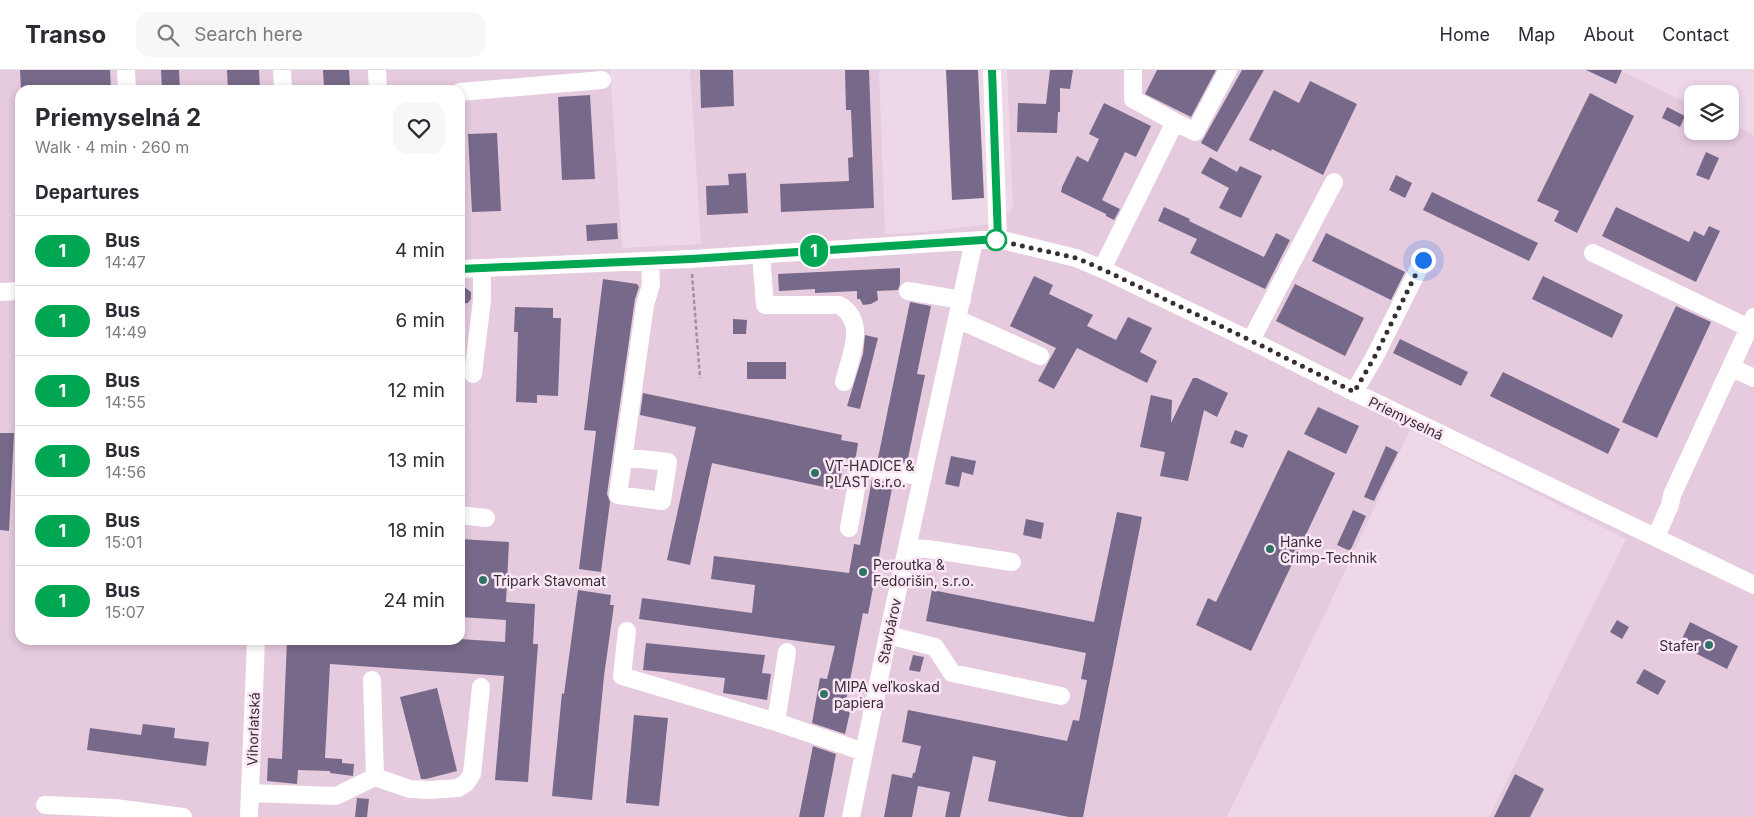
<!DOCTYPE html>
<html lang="en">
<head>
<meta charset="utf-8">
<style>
  :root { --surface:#fff; --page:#f7f7f7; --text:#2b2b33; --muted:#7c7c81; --line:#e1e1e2 }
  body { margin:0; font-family:Inter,sans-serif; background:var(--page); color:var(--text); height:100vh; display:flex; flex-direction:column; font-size:19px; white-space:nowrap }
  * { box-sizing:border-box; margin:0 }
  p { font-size:16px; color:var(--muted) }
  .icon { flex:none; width:28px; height:28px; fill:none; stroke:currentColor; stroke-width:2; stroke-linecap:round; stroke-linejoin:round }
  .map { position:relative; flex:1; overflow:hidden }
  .side { position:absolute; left:15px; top:15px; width:450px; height:560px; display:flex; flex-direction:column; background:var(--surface); border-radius:15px; box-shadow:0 2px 8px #0003 }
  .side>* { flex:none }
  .badge { padding:0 10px; border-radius:16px; font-size:18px; line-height:32px }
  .tools { position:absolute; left:1684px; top:15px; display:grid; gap:10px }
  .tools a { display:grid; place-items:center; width:55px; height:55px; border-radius:10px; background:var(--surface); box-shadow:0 2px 8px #0003; font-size:25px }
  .you { position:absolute; width:25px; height:25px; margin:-12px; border:4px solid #fff; border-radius:50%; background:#1a73e8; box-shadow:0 0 0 8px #1a73e833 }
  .map>.badge { position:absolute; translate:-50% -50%; box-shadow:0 0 0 2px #fff }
  h2 { padding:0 20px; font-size:19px; line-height:45px }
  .round { display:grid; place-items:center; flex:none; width:52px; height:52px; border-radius:15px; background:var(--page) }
  .summary { display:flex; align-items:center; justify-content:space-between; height:85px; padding:0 20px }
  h1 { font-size:24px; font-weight:700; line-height:38px }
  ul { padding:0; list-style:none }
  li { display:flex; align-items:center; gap:15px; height:70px; padding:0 20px; border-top:1px solid var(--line) }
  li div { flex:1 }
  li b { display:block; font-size:19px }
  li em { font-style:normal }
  li .badge { min-width:55px; font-weight:700; text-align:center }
  header { display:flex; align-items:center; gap:30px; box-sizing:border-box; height:70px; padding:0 25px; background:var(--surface); border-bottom:1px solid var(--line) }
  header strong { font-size:24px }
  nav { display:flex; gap:28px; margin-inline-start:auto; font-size:18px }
  .search { width:350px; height:45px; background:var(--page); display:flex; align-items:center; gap:12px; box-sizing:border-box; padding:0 18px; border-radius:15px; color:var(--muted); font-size:19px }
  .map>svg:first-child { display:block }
  .built { fill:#e6cade; fill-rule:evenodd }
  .building { fill:#776989 }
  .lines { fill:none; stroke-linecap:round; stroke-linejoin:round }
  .path { stroke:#a2919d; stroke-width:2.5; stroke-dasharray:4 2.5; stroke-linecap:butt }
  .minor { stroke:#fff; stroke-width:18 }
  .line-casing { stroke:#fff; stroke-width:11 }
  .line { stroke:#00a651; stroke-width:8 }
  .walk { stroke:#372f35; stroke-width:5; stroke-dasharray:0 9 }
  .stop-dot { fill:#fff; stroke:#00a651; stroke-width:2.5 }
  .poi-dot { fill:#307365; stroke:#fbe6f5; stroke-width:2 }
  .labels { text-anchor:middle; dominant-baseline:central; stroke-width:5; stroke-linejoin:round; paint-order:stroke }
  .street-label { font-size:14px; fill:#372f35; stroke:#fbe6f5 }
  .poi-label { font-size:14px; fill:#372f35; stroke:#fbe6f5; text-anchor:start }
</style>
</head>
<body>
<header>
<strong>Transo</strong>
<div class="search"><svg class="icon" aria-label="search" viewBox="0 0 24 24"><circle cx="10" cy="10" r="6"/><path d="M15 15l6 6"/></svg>Search here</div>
<nav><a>Home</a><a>Map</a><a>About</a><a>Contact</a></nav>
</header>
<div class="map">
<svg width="1754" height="747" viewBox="0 0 1754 747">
  <rect width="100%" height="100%" fill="#eed8e8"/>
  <path class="built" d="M0 0H610L622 178 701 174 690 0H879L885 164 922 162 998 153 1013 138 1007 0H1619L1692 35V61H1730V53L1754 65V747H1489L1626 469 1410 360 1332 529 1227 747H0ZM20 20H460V570H20Z"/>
  <path class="building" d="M20 0H110L111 20H21Z
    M161 0H179L180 20H162Z
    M227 0H259L260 20H228Z
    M323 0H349L350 16 324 18Z
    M700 0H733L734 36 701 38Z
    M845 0H869L874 138 781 142 780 114 849 111 848 88 853 87 851 40H846Z
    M946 0H978L984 128 952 130Z
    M1050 0H1073L1070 19 1060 18V42H1058L1057 63 1017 62 1018 33 1046 34Z
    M1157 0H1216L1191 47 1145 24Z
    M1242 0H1264L1217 82 1201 73Z
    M1586 0H1622L1616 14Z
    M1310 11 1357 34 1323 105 1272 79 1271 81 1249 70 1274 20 1299 33Z
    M1590 23 1634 46 1577 163 1554 151 1559 141 1537 131Z
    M590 25 595 109 562 110 558 27Z
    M1104 33 1151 56 1136 87 1125 82 1102 130 1120 139 1114 150 1106 146V144L1061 122 1062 117 1077 86 1088 92 1099 69 1089 64Z
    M1667 37 1685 46 1680 57 1662 48Z
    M497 63 501 141 472 142 468 64Z
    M1706 82 1719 88 1709 110 1696 105Z
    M1210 87 1237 102 1240 96 1262 106 1241 148 1219 138 1229 118 1201 103Z
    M746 103 748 143 707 145 706 116 729 115 728 104Z
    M1396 105 1412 113 1405 128 1389 120Z
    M1432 122 1538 173 1529 191 1423 140Z
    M1164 137 1190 149 1189 151 1264 187 1276 163 1290 170 1265 219 1190 183 1197 169 1158 151Z
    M1616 137 1689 172 1694 161 1704 166 1709 156 1720 161 1696 212 1602 166Z
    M617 153 618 169 587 171 586 155Z
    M1326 163 1405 202 1391 230 1312 191Z
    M900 198V214L898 220 877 221 878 230 871 234 863 235 860 229H857V221L815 223V219L779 221 778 204Z
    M1034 206 1053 215 1049 224 1093 245 1087 256 1116 270 1128 247 1152 258 1140 282 1157 291 1147 313 1077 278 1054 319 1038 311 1056 278 1010 256Z
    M1543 206 1623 245 1612 268 1532 229Z
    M603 209 637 214 639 217 635 229 607 424 610 432 601 502 579 499 596 361 584 360Z
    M460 214 471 222V229L468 233 460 234Z
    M1295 214 1364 248 1345 286 1276 251Z
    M910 232 931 236 917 304 925 305 907 393 878 388Z
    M1676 236 1711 252 1657 368 1622 352Z
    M515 237 553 238V248H561L558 326 537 325V333L516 332 518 262H514Z
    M733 249 747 250 746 264H733Z
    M865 265 878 268 860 339 847 336 863 284Z
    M1400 269 1468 302 1461 316 1393 283Z
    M747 292H786V309H747Z
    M1503 302 1620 359 1608 384 1490 326Z
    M1193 308H1197L1228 323 1217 347 1204 340 1188 411 1160 406 1165 382 1140 377 1151 325 1172 330 1171 353Z
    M643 323 842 365 841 370 858 373 856 386 852 390 845 388 838 420 712 393 690 495 667 490 696 357 640 345Z
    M1318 337 1359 356 1346 384 1304 364Z
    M1235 360 1248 365 1243 378 1230 373Z
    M0 363H14L9 461 0 460Z
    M1386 376 1398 382 1374 431 1364 427Z
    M1288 380 1335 403 1251 581 1196 555 1208 528 1216 532Z
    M951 386 976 391 973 405 962 402 959 417 945 414Z
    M872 409 893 413 868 544 863 543 844 641 850 642 845 664 812 653 820 608 827 609 835 576 639 549 642 528 752 543 755 515 711 509 714 486 849 503 854 474 860 475Z
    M1353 440 1366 446 1350 481 1337 475Z
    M1117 442 1142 447 1083 747H1069L988 731 996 691 973 686 960 747H945L950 722 918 716 912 747H884L892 704 912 708 913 703H915L921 676 902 672 908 640 1067 671 1073 650 1079 651 1087 610 1081 609 1086 583 926 551 932 520 1094 552Z
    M1026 449 1044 453 1041 469 1023 465Z
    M460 469 509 472 506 532 535 534 533 574H538L528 712 495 710 504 606 330 594 325 688 342 689V693L354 694 353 706 330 703V701L298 700 297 714 267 711 268 688 282 689 287 570 460 569 505 572 506 550 460 547Z
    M578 520 611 525 610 535H614L604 606 592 730 552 726 562 623 564 624Z
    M1617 550 1629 557 1622 569 1610 562Z
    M1690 552 1738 576 1727 599 1679 575Z
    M646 573 765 585 762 603 771 604 767 630 723 623 725 608 643 600Z
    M913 585 924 587 920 602 909 600Z
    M1644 599 1666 611 1658 625 1636 613Z
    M437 618 457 701 426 709H421L400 627Z
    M634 645 668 648 659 736 626 733Z
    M143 654 175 658 174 668 209 672 206 696 87 680 90 658 141 665Z
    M813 676 836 684 824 747H799Z
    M1515 704 1544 719 1530 747H1494Z
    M357 728 369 729 367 747H355Z"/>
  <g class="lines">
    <path class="path" d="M692 204 700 308"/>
    <path class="minor" d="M126 0 127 20
      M282 0 283 20
      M377 0 378 20
      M992 0 998 169
      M1133 0V29L1175 52
      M460 22 602 10
      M1593 183 1749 258
      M761 185 765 235H839C868 251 850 287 844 312
      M460 199 691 189 998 169 1076 188 1102 199 1260 275 1354 322 1754 515
      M1102 199 1175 52 1195 62 1228 0
      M908 221 962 230
      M0 222 20 221
      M957 249 1040 286
      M1251 270 1334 112
      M1732 298 1754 308
      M473 304 482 230V198
      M1354 322 1374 288 1423 190
      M623 387 668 392 662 431 618 425 645 235 651 215 650 191
      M460 445 486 448
      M849 458 860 396 923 407
      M1656 467 1670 435 1672 425 1754 247
      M908 478 928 479 1012 492
      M627 561 622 606 776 652 864 682
      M888 565 935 577 952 603 1061 626
      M372 610 375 707
      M776 652 787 582
      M250 723 336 726 375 707 410 719 429 720 458 718 466 713 472 704 481 617
      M45 735 115 738 183 747
      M249 747 256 570
      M851 747 888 565 974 171"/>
  </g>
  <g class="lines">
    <g class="line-casing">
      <path id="line" d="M460 199 691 189 998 169 992 0"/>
    </g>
    <use href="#line" class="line"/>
    <path class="walk" d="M996 170 1076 188 1102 199 1260 275 1354 322 1374 288 1423 190"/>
  </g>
  <circle class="stop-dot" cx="996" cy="170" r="10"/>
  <g class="poi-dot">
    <circle cx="815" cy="403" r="5"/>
    <circle cx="1270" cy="479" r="5"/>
    <circle cx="863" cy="502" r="5"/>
    <circle cx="483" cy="510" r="5"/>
    <circle cx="1709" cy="575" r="5"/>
    <circle cx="824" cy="624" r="5"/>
  </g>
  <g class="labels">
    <g class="street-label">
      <text transform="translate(1406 348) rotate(26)">Priemyselná</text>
      <text transform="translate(889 561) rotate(-78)">Stavbárov</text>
      <text transform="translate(253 659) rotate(-88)">Vihorlatská</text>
    </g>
    <g class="poi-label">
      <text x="825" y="395">VT-HADICE &amp;<tspan x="825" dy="16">PLAST s.r.o.</tspan></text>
      <text x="1280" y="471">Hanke<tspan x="1280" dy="16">Crimp-Technik</tspan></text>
      <text x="873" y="494">Peroutka &amp;<tspan x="873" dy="16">Fedorišin, s.r.o.</tspan></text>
      <text x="493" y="510">Tripark Stavomat</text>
      <text x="1699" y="575" text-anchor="end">Stafer</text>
      <text x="834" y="616">MIPA veľkoskad<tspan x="834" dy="16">papiera</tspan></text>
    </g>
  </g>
</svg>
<div class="tools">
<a><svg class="icon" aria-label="layers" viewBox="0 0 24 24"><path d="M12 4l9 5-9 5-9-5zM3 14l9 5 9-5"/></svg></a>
</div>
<div class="you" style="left:1423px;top:190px"></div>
<b class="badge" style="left:814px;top:181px;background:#00a651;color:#fff">1</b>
<section class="side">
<div class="summary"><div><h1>Priemyselná 2</h1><p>Walk · 4 min · 260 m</p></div><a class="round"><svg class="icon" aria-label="heart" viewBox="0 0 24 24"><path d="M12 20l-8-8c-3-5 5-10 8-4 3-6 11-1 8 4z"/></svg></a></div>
<h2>Departures</h2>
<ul>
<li><span class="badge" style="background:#00a651;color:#fff">1</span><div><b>Bus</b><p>14:47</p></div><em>4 min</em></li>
<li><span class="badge" style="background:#00a651;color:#fff">1</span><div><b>Bus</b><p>14:49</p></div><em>6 min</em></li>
<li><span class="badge" style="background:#00a651;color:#fff">1</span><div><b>Bus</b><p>14:55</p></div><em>12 min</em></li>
<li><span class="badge" style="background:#00a651;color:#fff">1</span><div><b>Bus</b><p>14:56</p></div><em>13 min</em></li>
<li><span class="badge" style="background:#00a651;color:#fff">1</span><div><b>Bus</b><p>15:01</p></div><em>18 min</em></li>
<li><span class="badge" style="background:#00a651;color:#fff">1</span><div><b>Bus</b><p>15:07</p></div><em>24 min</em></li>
</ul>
</section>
</div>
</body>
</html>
